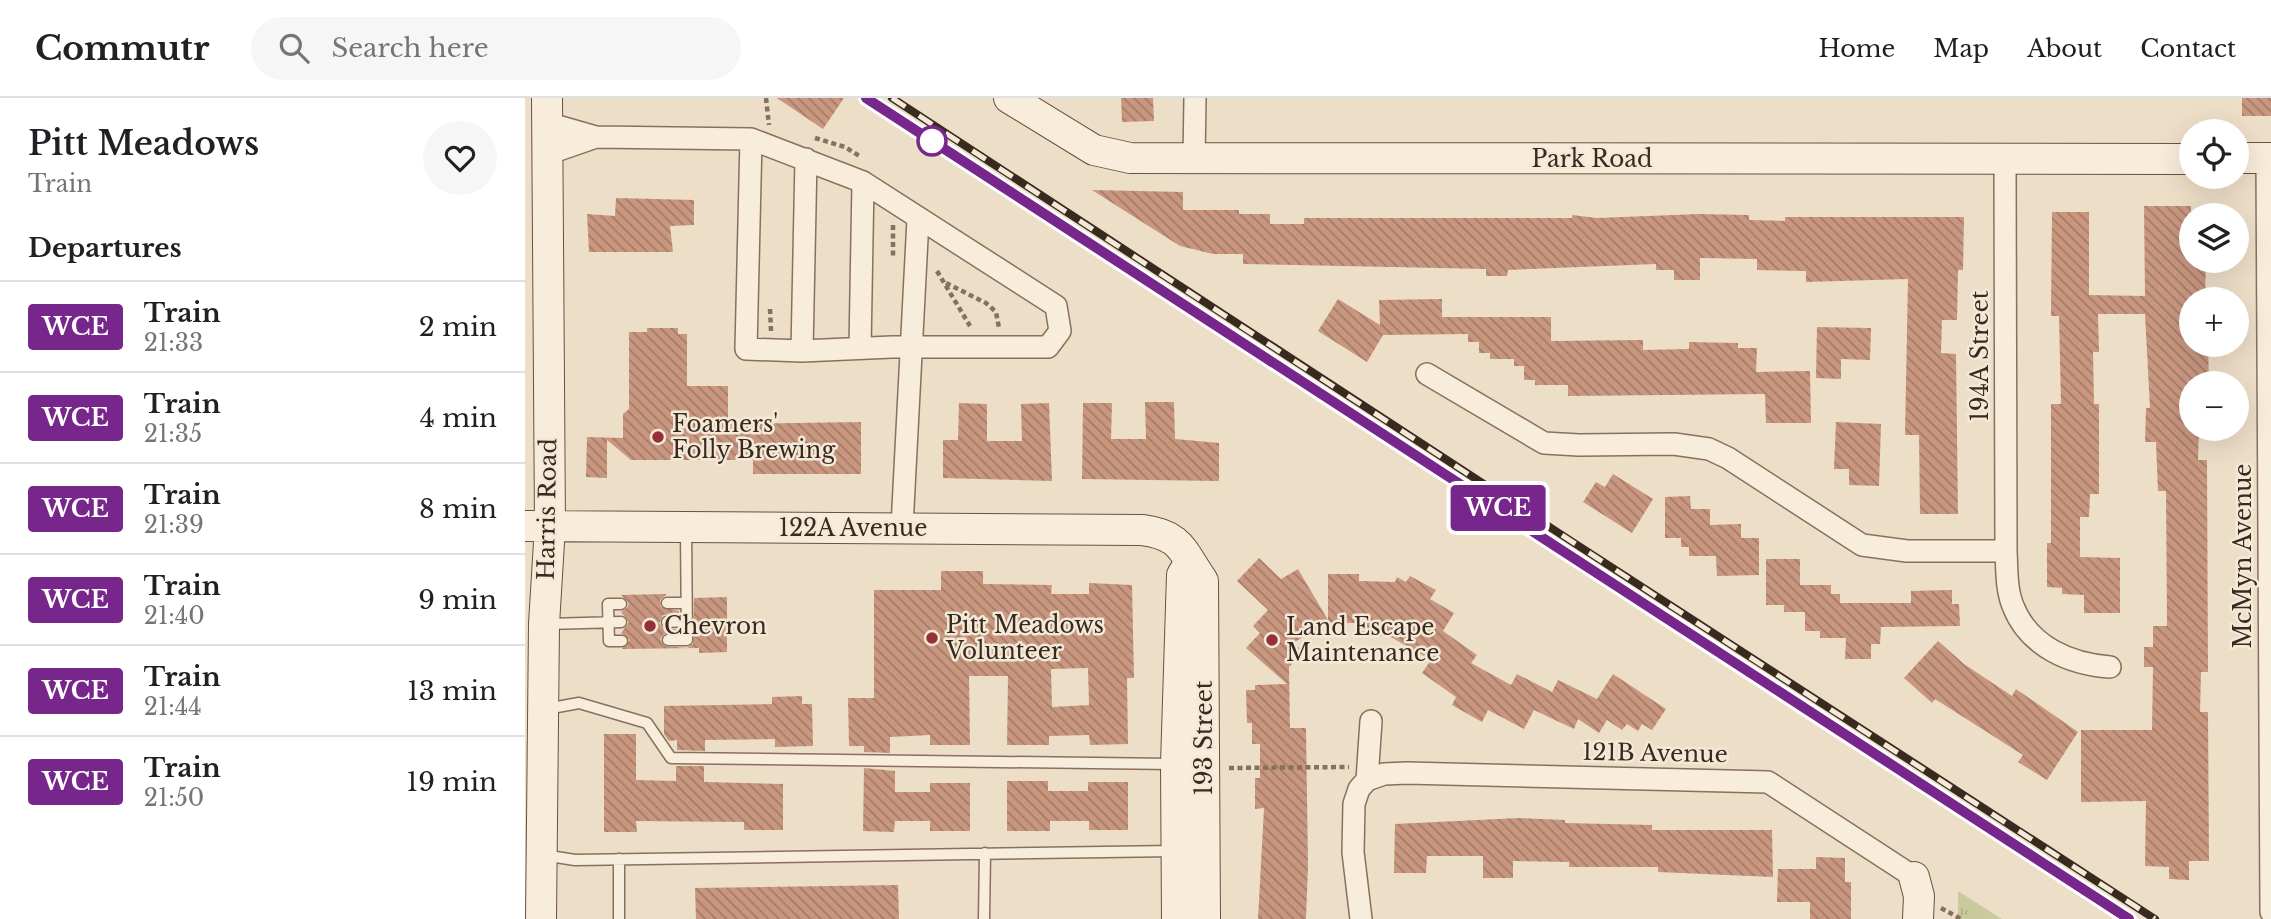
<!DOCTYPE html>
<html lang="en">
<head>
<meta charset="utf-8">
<style>
  :root { --surface:#fff; --page:#f6f6f6; --text:#202124; --muted:#757577; --line:#e0e0e0 }
  body { margin:0; font-family:"Libre Baskerville",serif; background:var(--page); color:var(--text); height:100vh; display:flex; flex-direction:column; font-size:26px; white-space:nowrap }
  * { box-sizing:border-box; margin:0 }
  p { font-size:23px; color:var(--muted) }
  .icon { flex:none; width:38px; height:38px; fill:none; stroke:currentColor; stroke-width:2; stroke-linecap:round; stroke-linejoin:round }
  .map { position:relative; flex:1; overflow:hidden }
  .panel { display:flex; flex-direction:column; background:var(--surface); width:525px }
  .panel>* { flex:none }
  .badge { padding:0 14px; border-radius:5px; font-size:24px; line-height:46px }
  .fabs { position:absolute; left:1654px; top:21px; display:grid; gap:14px }
  .fabs a { display:grid; place-items:center; width:70px; height:70px; border-radius:50%; background:var(--surface); box-shadow:0 7px 28px #0002; font-size:35px }
  .map>.badge { position:absolute; translate:-50% -50%; box-shadow:0 0 0 4px #fff }
  h2 { padding:0 28px; font-size:26px; line-height:63px }
  .round { display:grid; place-items:center; flex:none; width:74px; height:74px; border-radius:37px; background:var(--page) }
  .head { display:flex; align-items:center; justify-content:space-between; height:119px; padding:0 28px }
  h1 { font-size:33px; font-weight:600; line-height:52px }
  ul { padding:0; list-style:none }
  li { display:flex; align-items:center; gap:21px; height:91px; padding:0 28px; border-top:2px solid var(--line) }
  li div { flex:1 }
  li b { display:block; font-size:26px }
  li em { font-style:normal }
  li .badge { min-width:77px; font-weight:700; text-align:center }
  header { display:flex; align-items:center; gap:42px; box-sizing:border-box; height:98px; padding:0 35px; background:var(--surface); border-bottom:2px solid var(--line) }
  header strong { font-size:33px }
  nav { display:flex; gap:38px; margin-inline-start:auto; font-size:24px }
  .search { width:490px; height:63px; background:var(--page); display:flex; align-items:center; gap:18px; box-sizing:border-box; padding:0 24px; border-radius:38px; color:var(--muted); font-size:26px }
  main { display:flex; flex:1; min-height:0 }
  .map>svg:first-child { display:block }
  .park { fill:url(#park-tufts) }
  .building { fill:url(#building-back-hatch); fill-rule:evenodd }
  .lines { fill:none; stroke-linecap:round; stroke-linejoin:round }
  .lane-casing { stroke:#88705e; stroke-width:13 }
  .street-casing { stroke:#88705e; stroke-width:24 }
  .secondary-casing { stroke:#6a5141; stroke-width:32 }
  .path { stroke:#88705e; stroke-width:4.5; stroke-dasharray:5 3.5; stroke-linecap:butt }
  .lane { stroke:#f8ecdb; stroke-width:10 }
  .street { stroke:#f8ecdb; stroke-width:21 }
  .secondary { stroke:#f8ecdb; stroke-width:30 }
  .rail-casing { stroke:#392a20; stroke-width:8 }
  .rail { stroke:#f4e9d7; stroke-width:5; stroke-dasharray:16; stroke-linecap:butt }
  .line-casing { stroke:#fff; stroke-width:16 }
  .line { stroke:#77278b; stroke-width:10 }
  .stop-dot { fill:#fff; stroke:#77278b; stroke-width:3.5 }
  .poi-dot { fill:#95303a; stroke:#f4e9d7; stroke-width:2.5 }
  .labels { text-anchor:middle; dominant-baseline:central; stroke-width:5; stroke-linejoin:round; paint-order:stroke }
  .street-label { font-size:23px; fill:#392a20; stroke:#f4e9d7 }
  .poi-label { font-size:23px; fill:#392a20; stroke:#f4e9d7; text-anchor:start }
</style>
</head>
<body>
<header>
<strong>Commutr</strong>
<div class="search"><svg class="icon" aria-label="search" viewBox="0 0 24 24"><circle cx="10" cy="10" r="6"/><path d="M15 15l6 6"/></svg>Search here</div>
<nav><a>Home</a><a>Map</a><a>About</a><a>Contact</a></nav>
</header>
<main>
<section class="panel">
<div class="head"><div><h1>Pitt Meadows</h1><p>Train</p></div><a class="round"><svg class="icon" aria-label="heart" viewBox="0 0 24 24"><path d="M12 20l-8-8c-3-5 5-10 8-4 3-6 11-1 8 4z"/></svg></a></div>
<h2>Departures</h2>
<ul>
<li><span class="badge" style="background:#77278b;color:#fff">WCE</span><div><b>Train</b><p>21:33</p></div><em>2 min</em></li>
<li><span class="badge" style="background:#77278b;color:#fff">WCE</span><div><b>Train</b><p>21:35</p></div><em>4 min</em></li>
<li><span class="badge" style="background:#77278b;color:#fff">WCE</span><div><b>Train</b><p>21:39</p></div><em>8 min</em></li>
<li><span class="badge" style="background:#77278b;color:#fff">WCE</span><div><b>Train</b><p>21:40</p></div><em>9 min</em></li>
<li><span class="badge" style="background:#77278b;color:#fff">WCE</span><div><b>Train</b><p>21:44</p></div><em>13 min</em></li>
<li><span class="badge" style="background:#77278b;color:#fff">WCE</span><div><b>Train</b><p>21:50</p></div><em>19 min</em></li>
</ul>
</section>
<div class="map">
<svg width="1746" height="821" viewBox="0 0 1746 821">
  <defs>
    <pattern id="park-tufts" width="24" height="20" patternUnits="userSpaceOnUse" patternTransform="scale(1.75)"><rect width="24" height="20" fill="#cacb9c"/><path d="M3 7l-1-3M5 7V3M7 7l1-3M15 17l-1-3M17 17v-4M19 17l1-3" fill="none" stroke="#aeae86"/></pattern>
    <pattern id="building-back-hatch" width="6" height="6" patternUnits="userSpaceOnUse" patternTransform="scale(1.75)"><rect width="6" height="6" fill="#c99780"/><path d="M-1 5l2 2M0 0l6 6M5-1l2 2" fill="none" stroke="#a47b68"/></pattern>
  </defs>
  <rect width="100%" height="100%" fill="#eddec8"/>
  <path class="park" d="M1433 793 1477 821H1433Z"/>
  <path class="building" d="M252 0H319L298 31Z
    M596 0H628L629 23 597 24Z
    M1717 0H1746V18H1717Z
    M567 92 658 94V112H714V116H745V126H779V120H1047V117L1072 120 1174 116 1224 117V122L1260 123V119H1439L1438 172H1433L1432 222H1417L1416 255 1431 256 1433 416H1395L1394 337H1380L1383 181 1281 184V173L1232 172V161L1175 160V182H1149V172H1131V166L983 172 982 178H961V171L718 166V156H688L655 148Z
    M91 100 169 102V127L145 128 148 154H64L62 116 90 118Z
    M1619 108H1666V163H1681L1680 201H1666V247H1683L1684 285H1666V331H1674L1673 362H1682L1683 574H1676L1675 614H1683L1684 763H1664V782L1644 781V769L1620 768 1621 703 1556 704V632H1627L1628 569H1619V549H1628V528H1642L1641 393H1633L1631 344H1620L1621 310H1625L1620 216H1573L1574 254H1568L1569 306H1574V396H1565L1564 419H1555V459L1595 460V515H1559V497L1537 496V490L1522 489V445H1526V306H1536L1534 218H1526L1527 114H1564V197L1620 198Z
    M813 201 855 227 854 202 917 201V219H1026V243L1118 242V252L1164 251V244L1213 245V250H1232L1231 274 1285 273 1286 325H1241L1240 296 1043 298V287H1010V282H999V268H989V261H965V255H954V244H943V236L858 237 842 264 793 233Z
    M1292 229 1346 230 1345 262 1316 261V281L1291 280Z
    M122 230H153V236H162V288H203V326L336 324V376H228V362H106L82 342V380L61 379 62 339 98 340V316L104 311V234H122Z
    M620 304H649L650 341 694 345V383L557 381 558 305H587L586 341H621Z
    M434 305 462 306V343H497L496 306 524 305 527 383 418 380V342H433Z
    M1311 324 1356 326 1354 388 1324 387V371H1309Z
    M1088 376 1128 401 1107 435 1058 404 1071 384 1080 389Z
    M1165 398 1166 411H1185V427L1216 426V440H1234V477L1192 478 1191 458H1164V449H1156V440H1140V399Z
    M734 460 756 481 773 471 803 522V476H834V483L870 484 872 479 881 484 885 478 911 492 905 501 929 515 918 533 952 557 946 565 986 587 992 576 1027 594 1033 582 1072 601 1088 576 1141 611 1127 632 1117 626 1113 633 1102 626 1097 632 1082 622 1074 635 1053 621 1049 631 1009 612 999 631 963 612 957 624 927 607 931 599 897 575 906 562 864 538 836 537V525H802L768 545 778 553 764 569 765 630H781L783 768 781 821H733L739 710 730 711V680H735V646H727V625H722L721 592H730V587L762 586 721 550 735 535 728 528 743 512 712 483Z
    M1241 461H1275V487H1306V496H1315V505H1386V493L1427 492V506H1434L1435 528 1356 529 1355 546H1346V561H1320L1321 540H1295V533H1280V514H1259V507H1241Z
    M416 473H458V486L527 487 526 496H564V485L607 487 609 580H602L603 646 565 647 564 637 524 638V647H482L483 578H444L445 647H405V637L365 639V655L339 654V648H324L323 600H349V492H416ZM563 570 564 607 527 609 526 571Z
    M142 496 135 502 136 509 154 513V515L138 517 134 525 139 531H154V534L139 536 135 541 139 548 162 550 168 546 169 500 202 499V554L174 555V550L97 551 105 542 96 535 104 524 96 514 102 510 104 505 96 497Z
    M1413 543 1439 566 1487 598 1491 591 1553 634 1522 682 1493 664 1498 657 1410 601 1407 605 1379 580Z
    M277 598V606H287L288 648 250 649V641L180 642V653L152 652V642L144 643 139 636V608L247 606V599Z
    M79 636H111V682L151 683V668H179V684L258 686V732H219V724L111 723 112 734H79Z
    M339 670 370 673V694H405V685H445V733H405V723H370L369 734 338 733Z
    M482 683H523V693H563V684H603V732H564V723H525V733H482Z
    M994 720 1040 722V725L1127 727V732H1247L1248 779 1133 774V769H1044V764L988 763V780H958V758H902L901 775H869L870 726Z
    M1291 759 1320 760V784H1326V821H1285V804H1252L1253 771H1291Z
    M373 787 374 821H171L170 790Z"/>
  <g class="lines">
    <g class="lane-casing">
      <path id="lane" d="M142 505H161
        M96 506H83L84 543H97
        M142 524 161 523
        M21 526 96 524
        M143 542H162L161 431
        M21 611 54 605 122 625 146 660 648 666
        M18 757 50 762 649 753
        M94 821V761
        M459 821 460 755"/>
    </g>
    <g class="street-casing">
      <path id="street" d="M22 25 71 39 226 41 338 84 531 208 535 233 523 249H367L277 253 221 251 226 41
        M22 56 71 39
        M1742 60 1746 814
        M669 61 670 0
        M1480 62 1481 453
        M335 250 338 84
        M277 253 281 61
        M902 276 1019 345 1054 347 1149 346 1184 351 1203 360 1337 447 1382 453H1481C1482 471 1481 491 1488 508 1504 549 1545 566 1585 569
        M377 429 393 121
        M842 682 859 676 882 675 1243 684 1389 779
        M836 821 828 754 829 706 834 691 842 682 846 623"/>
    </g>
    <g class="secondary-casing">
      <path id="secondary" d="M484 0 569 52 605 60 1666 61
        M1712 60H1746
        M0 428 617 432C657 437 657 453 678 483L680 821
        M1389 779 1394 798 1393 821
        M16 821 19 526 25 428 22 0
        M652 821 651 666 657 477 665 464"/>
    </g>
    <path class="path" d="M241 0 244 27
      M290 40 320 49 336 59
      M368 127V160
      M412 173 445 228
      M421 185 461 205 471 214 474 230
      M245 211 246 233
      M704 670 824 669
      M1416 810 1436 821"/>
    <use href="#lane" class="lane"/>
    <use href="#street" class="street"/>
    <use href="#secondary" class="secondary"/>
    <g class="rail-casing">
      <path id="rail" d="M341 0 1604 821
        M367 0C787 275 1208 549 1630 821"/>
    </g>
    <use href="#rail" class="rail"/>
  </g>
  <g class="lines">
    <g class="line-casing">
      <path id="line" d="M341 0 1604 821"/>
    </g>
    <use href="#line" class="line"/>
  </g>
  <circle class="stop-dot" cx="407" cy="43" r="14"/>
  <g class="poi-dot">
    <circle cx="133" cy="339" r="7"/>
    <circle cx="125" cy="528" r="7"/>
    <circle cx="407" cy="540" r="7"/>
    <circle cx="747" cy="542" r="7"/>
  </g>
  <g class="labels">
    <g class="street-label">
      <text x="1067" y="61">Park Road</text>
      <text transform="translate(1455 258) rotate(-90)">194A Street</text>
      <text transform="translate(22 411) rotate(-89)">Harris Road</text>
      <text x="328" y="430">122A Avenue</text>
      <text transform="translate(1718 458) rotate(-90)">McMyn Avenue</text>
      <text transform="translate(679 640) rotate(-90)">193 Street</text>
      <text transform="translate(1130 655) rotate(1)">121B Avenue</text>
    </g>
    <g class="poi-label">
      <text x="147" y="326">Foamers'<tspan x="147" dy="26">Folly Brewing</tspan></text>
      <text x="421" y="527">Pitt Meadows<tspan x="421" dy="26">Volunteer</tspan></text>
      <text x="139" y="528">Chevron</text>
      <text x="761" y="529">Land Escape<tspan x="761" dy="26">Maintenance</tspan></text>
    </g>
  </g>
</svg>
<div class="fabs">
<a><svg class="icon" aria-label="locate" viewBox="0 0 24 24"><circle cx="12" cy="12" r="6"/><path d="M12 2v4M12 18v4M2 12h4M18 12h4"/></svg></a>
<a><svg class="icon" aria-label="layers" viewBox="0 0 24 24"><path d="M12 4l9 5-9 5-9-5zM3 14l9 5 9-5"/></svg></a>
<a>+</a>
<a>−</a>
</div>
<b class="badge" style="left:973px;top:410px;background:#77278b;color:#fff">WCE</b>
</div>
</main>
</body>
</html>
